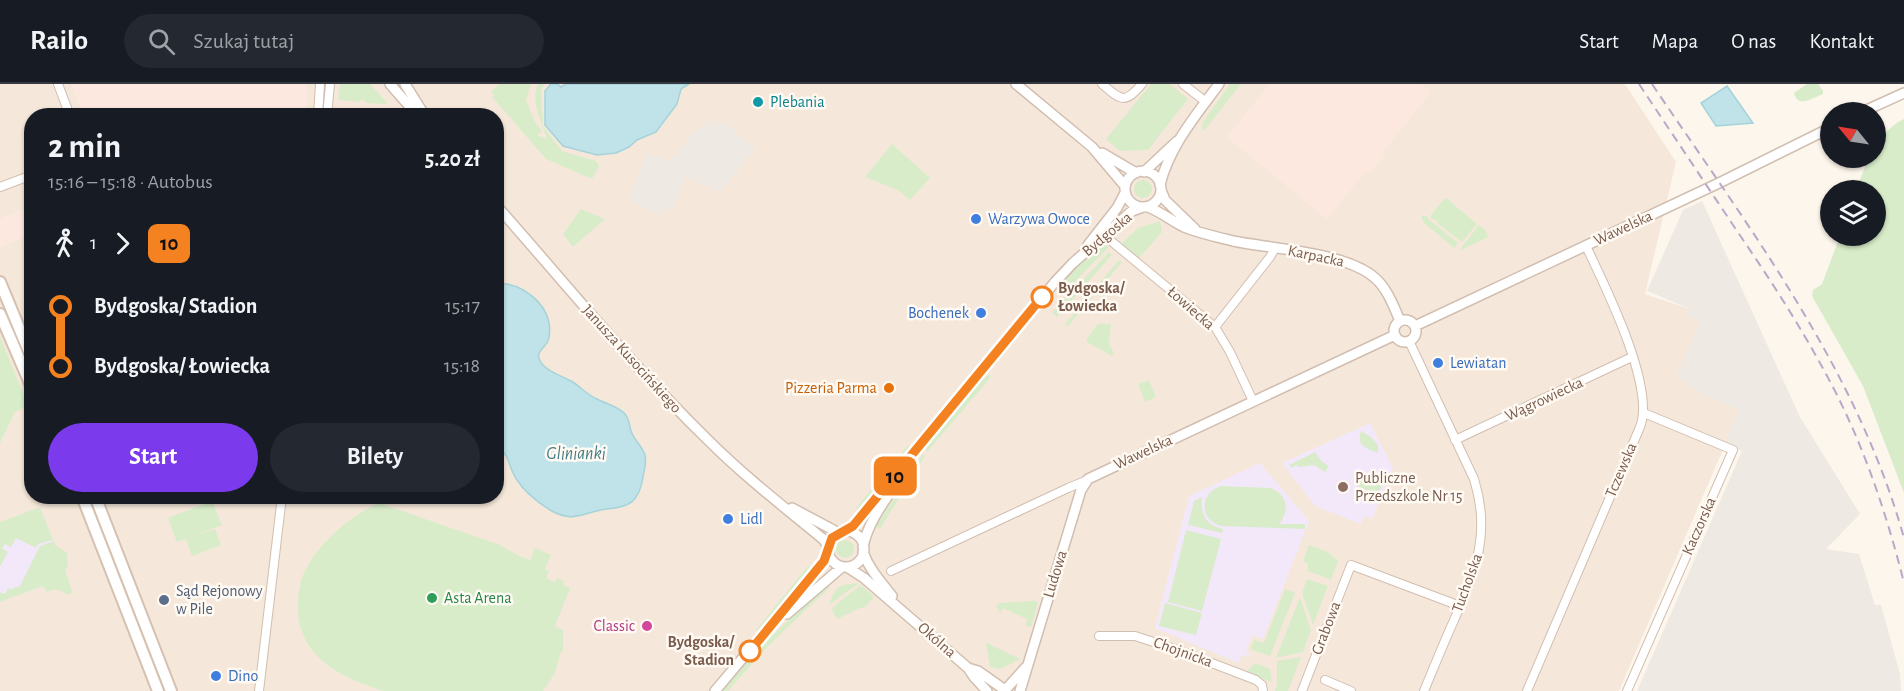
<!DOCTYPE html>
<html lang="pl">
<head>
<meta charset="utf-8">
<style>
  :root { --surface:#171b24; --page:#242831; --text:#f1f3f6; --muted:#9ea1a6; --line:#363941; --accent:#7c3aed }
  body { margin:0; font-family:"Alegreya Sans",sans-serif; background:var(--page); color:var(--text); height:100vh; display:flex; flex-direction:column; font-size:22px; white-space:nowrap }
  * { box-sizing:border-box; margin:0 }
  p { font-size:20px; color:var(--muted) }
  .icon { flex:none; width:33px; height:33px; fill:none; stroke:currentColor; stroke-width:2; stroke-linecap:round; stroke-linejoin:round }
  .map { position:relative; flex:1; overflow:hidden }
  .drawer { position:absolute; left:24px; top:24px; width:480px; height:396px; display:flex; flex-direction:column; background:var(--surface); border-radius:24px; box-shadow:0 2px 4px #0004 }
  .drawer>* { flex:none }
  .badge { padding:0 12px; border-radius:9px; font-size:21px; line-height:39px }
  .needle { width:39px; rotate:300deg }
  .controls { position:absolute; left:1820px; top:18px; display:grid; gap:12px }
  .controls a { display:grid; place-items:center; width:66px; height:66px; border-radius:50%; background:var(--surface); box-shadow:0 2px 4px #0004; font-size:30px }
  .map>.badge { position:absolute; translate:-50% -50%; box-shadow:0 0 0 3px #fff }
  .legs { display:flex; align-items:center; gap:9px; height:66px; padding:0 24px; font-size:20px }
  .legs p { margin-inline-start:auto }
  .summary { display:flex; align-items:center; justify-content:space-between; height:102px; padding:0 24px }
  h1 { font-size:33px; font-weight:700; line-height:45px }
  .primary-button { display:flex; gap:12px; margin-top:auto; padding:12px 24px }
  .primary-button a { flex:1; height:69px; border-radius:36px; background:var(--accent); color:#fff; font-size:24px; font-weight:700; line-height:69px; text-align:center }
  .primary-button a+a { background:var(--page); color:var(--text) }
  ul { padding:0 24px; list-style:none }
  li { display:flex; align-items:center; gap:21px; height:60px; font-size:22px }
  li i { display:grid; place-items:center; width:9px; height:100%; margin:0 8px; background:currentColor }
  li i::after { content:''; width:15px; height:15px; margin:-8px; border:4px solid; border-radius:50%; background:var(--surface) }
  li p { margin-inline-start:auto }
  li:first-child i { background:linear-gradient(#0000 50%,currentColor 0) }
  li:last-child i { background:linear-gradient(currentColor 50%,#0000 0) }
  header { display:flex; align-items:center; gap:36px; box-sizing:border-box; height:84px; padding:0 30px; background:var(--surface); border-bottom:2px solid var(--line) }
  header strong { font-size:28px }
  nav { display:flex; gap:33px; margin-inline-start:auto; font-size:21px }
  .search { width:420px; height:54px; background:var(--page); display:flex; align-items:center; gap:15px; box-sizing:border-box; padding:0 21px; border-radius:33px; color:var(--muted); font-size:22px }
  .map>svg:first-child { display:block }
  .residential { fill:#f5e8da; fill-rule:evenodd }
  .commercial { fill:#fde8e0 }
  .industrial { fill:#efe9e4 }
  .education { fill:#f3e8fa }
  .green { fill:#d8ecc9 }
  .water { fill:#bfe3e8; stroke:#a5d3da; stroke-width:1.5 }
  .lines { fill:none; stroke-linecap:round; stroke-linejoin:round }
  .minor-casing { stroke:#d1beb0; stroke-width:10 }
  .tertiary-casing { stroke:#d1beb0; stroke-width:12 }
  .secondary-casing { stroke:#d6c0b0; stroke-width:14 }
  .minor { stroke:#fff; stroke-width:8 }
  .tertiary { stroke:#fff; stroke-width:9 }
  .secondary { stroke:#fff; stroke-width:10 }
  .rail { stroke:#b9a8c9; stroke-width:2; stroke-dasharray:9 6; stroke-linecap:butt }
  .line-1-casing { stroke:#fff; stroke-width:14 }
  .line-1 { stroke:#f58220; stroke-width:9 }
  .culture-dot { fill:#0f9aa8; stroke:#fffaf3; stroke-width:2 }
  .shop-dot { fill:#3f7fe0; stroke:#fffaf3; stroke-width:2 }
  .stop-1-dot { fill:#fff; stroke:#f58220; stroke-width:3 }
  .food-dot { fill:#e8710a; stroke:#fffaf3; stroke-width:2 }
  .education-dot { fill:#8d6e63; stroke:#fffaf3; stroke-width:2 }
  .leisure-dot { fill:#2e9e5b; stroke:#fffaf3; stroke-width:2 }
  .service-dot { fill:#5c6f8a; stroke:#fffaf3; stroke-width:2 }
  .hotel-dot { fill:#d1479c; stroke:#fffaf3; stroke-width:2 }
  .labels { text-anchor:middle; dominant-baseline:central; stroke-width:5; stroke-linejoin:round; paint-order:stroke }
  .culture-label { font-size:16px; fill:#0d838f; stroke:#fffaf3; text-anchor:start }
  .shop-label { font-size:16px; fill:#366cbe; stroke:#fffaf3; text-anchor:start }
  .street-label { font-size:16px; fill:#7a5c4d; stroke:#fffaf3 }
  .stop-label { font-size:16px; font-weight:bold; fill:#7a5c4d; stroke:#fffaf3; text-anchor:start }
  .food-label { font-size:16px; fill:#c56008; stroke:#fffaf3; text-anchor:end }
  .education-label { font-size:16px; fill:#785e54; stroke:#fffaf3; text-anchor:start }
  .service-label { font-size:16px; fill:#4e5e75; stroke:#fffaf3; text-anchor:start }
  .leisure-label { font-size:16px; fill:#27864d; stroke:#fffaf3; text-anchor:start }
  .hotel-label { font-size:16px; fill:#b23c85; stroke:#fffaf3; text-anchor:end }
  .water-label { font-size:18px; font-style:italic; fill:#437c86; stroke:#fffaf3 }
</style>
</head>
<body>
<header>
<strong>Railo</strong>
<div class="search"><svg class="icon" aria-label="search" viewBox="0 0 24 24"><circle cx="10" cy="10" r="6"/><path d="M15 15l6 6"/></svg>Szukaj tutaj</div>
<nav><a>Start</a><a>Mapa</a><a>O nas</a><a>Kontakt</a></nav>
</header>
<div class="map">
<svg width="1904" height="607" viewBox="0 0 1904 607">
  <rect width="100%" height="100%" fill="#fdf6ec"/>
  <path class="residential" d="M0 0H1625L1676 78 1645 210 1690 225 1700 237 1676 293 1702 310 1740 326 1619 607H0ZM32 32H496V412H32Z"/>
  <path class="commercial" d="M71 0H306V31H83Z
    M1270 0H1422L1431 8 1385 65 1383 74 1371 87 1363 90 1327 135 1227 53Z
    M31 122V150L0 163V135Z"/>
  <path class="industrial" d="M711 37 726 40 755 64 721 108 685 93 672 126 664 124 661 130 628 117 647 69 669 78 698 45Z
    M1702 117 1800 333 1860 430 1826 465 1859 470 1875 521H1881L1900 590 1901 607H1637L1742 367 1725 359 1740 326 1702 310 1676 293 1700 237 1687 232 1690 225 1647 207 1683 126Z"/>
  <path class="education" d="M1370 339 1393 384 1372 435 1364 432 1361 440 1315 422 1282 379Z
    M1260 379 1309 437 1263 555 1252 551 1246 567 1249 569 1248 573 1242 571 1239 579 1155 544 1189 412Z
    M40 423 68 493 0 518V438Z"/>
  <path class="green" d="M340 0H370L388 20 366 19 363 15 359 18 339 16 338 14Z
    M499 0H531L526 16 535 38 542 47 537 51 547 55C542 38 530 19 538 0H544L541 6 543 42 562 67 596 77 599 82 592 95 546 75 492 13 494 11 491 8Z
    M1151 0H1170L1188 15 1148 66 1120 67 1106 55Z
    M1230 0H1241L1204 47 1202 44 1203 38Z
    M1807 0H1818L1823 7V10C1812 14 1798 25 1794 9Z
    M1904 35V409L1863 302 1812 212 1813 206 1822 200 1840 152H1875V106H1856L1868 75 1875 74C1875 58 1890 41 1904 35Z
    M892 60 930 94 910 116 898 106 865 93Z
    M1134 105a9 9 0 1 1 18 0a9 9 0 1 1-18 0Z
    M1446 114 1477 140 1462 158 1437 139 1438 137 1430 134 1431 131 1444 115Z
    M581 125 605 135 573 163 563 150Z
    M1421 132H1427L1428 135 1458 159 1454 164 1424 139Z
    M1160 137 1162 148 1139 174 1121 160 1138 144Z
    M1479 141 1486 147 1488 153 1459 167Z
    M1105 161 1109 163 1061 212 1058 208C1068 191 1085 168 1105 161Z
    M1109 168 1112 171 1057 233 1052 229Z
    M1119 176 1122 178 1068 242 1065 240Z
    M1098 240H1111L1109 260 1114 269 1112 272 1087 258V254Z
    M0 252 28 322 15 328 0 359Z
    M986 289 991 293 927 368 926 365 933 354Z
    M1149 296 1156 313 1145 318 1138 300Z
    M1361 347 1371 353 1378 361V369C1366 364 1356 362 1361 347Z
    M908 361 910 365 859 427 856 424Z
    M1315 368 1322 378 1329 382 1325 388 1314 381 1299 383 1296 381 1292 384 1289 381Z
    M923 370 925 372 880 445 876 442Z
    M1383 389 1386 390 1376 417 1373 415 1375 409 1357 402 1361 392 1379 399Z
    M1221 402 1270 404C1288 410 1290 427 1279 440H1305V445L1221 442C1199 436 1199 409 1221 402Z
    M1202 413C1200 431 1206 441 1223 445L1222 449 1188 441 1194 417Z
    M212 417 222 441 193 452 215 445 221 461 192 472 186 455 177 458 168 434Z
    M377 420H382L500 461 519 472 530 476 535 464 551 471 545 485 549 487 546 494 555 498 557 494 564 497 563 501 570 504 555 542 563 546V567L560 570 555 589 543 607C505 607 467 607 429 607 414 607 397 607 383 607 376 605 368 601 361 599 315 581 290 552 300 501 307 469 348 432 377 420Z
    M40 423 53 456 38 460 36 464 16 454 11 463 5 460 2 464 8 468 0 483V438Z
    M1186 446 1221 455 1202 527 1168 518Z
    M836 465a9 9 0 1 1 18 0a9 9 0 1 1-18 0Z
    M54 457 55 461 67 469 68 481 65 486 72 507 70 511 55 505 47 508 43 502 0 518V508L5 510 8 504 11 505 20 502 40 462Z
    M1309 461 1328 468 1338 477 1331 496 1308 487V480L1303 477Z
    M808 482 811 485 760 547 756 546Z
    M1307 495 1328 502 1313 541 1302 509Z
    M858 499V500L829 521C836 501 838 501 858 499Z
    M828 500 830 503 768 562 728 607H722L753 569Z
    M861 501 874 513 864 524 862 523 837 535 832 526 833 523Z
    M1285 505 1295 509 1270 572 1250 565 1254 556 1264 559Z
    M1300 513 1311 546 1303 568 1276 574Z
    M1036 517 1038 519 1031 543 1025 541 1027 535 1003 524 1000 529 996 522 999 519Z
    M1165 519 1202 529 1196 551 1159 542Z
    M986 560 987 559 1020 575 1000 585 990 583Z
    M1301 573 1288 607H1275L1277 600V577Z
    M1255 579 1270 585 1272 598 1245 589Z"/>
  <path class="water" d="M551 0H557L561 3 566 0H689L681 5 677 20 656 48 637 56 629 63 616 69 597 71 563 62 545 41V7Z
    M1727 2 1753 39 1716 42 1701 19Z
    M496 199C525 199 554 223 549 254 547 265 531 267 543 281 550 289 562 292 571 297 580 302 587 311 597 315 606 320 618 322 625 330 630 336 629 342 631 347 634 356 642 362 645 371 647 380 644 385 643 393 639 418 630 423 607 425 583 428 574 440 550 426 539 419 524 407 517 396 508 384 511 372 497 362Z"/>
  <g class="lines">
    <g class="minor-casing">
      <path id="minor" d="M58 0 70 32
        M1102 0C1121 16 1124 21 1142 0
        M1183 0 1206 18
        M318 32 320 0
        M327 32 330 0
        M0 103 32 91
        M1105 152 1215 243 1230 268 1253 317
        M1215 243 1270 173 1275 164
        M1409 257 1474 395C1491 449 1476 485 1455 534 1444 558 1434 583 1424 607
        M1455 356 1632 273
        M891 487 1068 404 1085 397
        M1099 552H1135L1178 566 1256 596 1262 601 1263 607
        M1325 596 1351 607
        M259 607 282 412
        M1302 607 1351 481 1460 522
        M1527 607 1640 343C1656 303 1604 200 1586 162
        M1627 607 1733 366 1644 329"/>
    </g>
    <g class="tertiary-casing">
      <path id="tertiary" d="M390 0 418 32
        M405 0 425 32
        M1016 0 1092 63 1125 102
        M1862 28 1904 9
        M1102 69 1136 89
        M1125 105a18 18 0 1 1 36 0a18 18 0 1 1-36 0Z
        M1144 88 1177 57
        M1160 101C1169 63 1196 31 1219 0
        M1161 106 1165 116 1195 145
        M496 121C566 200 633 283 708 356 744 392 784 423 823 455L828 462
        M1148 123C1161 128 1172 137 1184 143 1199 149 1217 153 1233 157 1272 165 1346 168 1375 194 1387 204 1394 223 1400 237
        M1088 161 1117 124 1125 109
        M1394 247a11 11 0 1 1 22 0a11 11 0 1 1-22 0Z
        M1415 242 1719 99 1830 44
        M792 424 839 449
        M844 447 853 442 861 433 1055 198 1073 179 1132 127 1143 123
        M828 465a18 18 0 1 1 36 0a18 18 0 1 1-36 0Z
        M863 463C868 437 887 414 901 392
        M863 468C869 485 881 498 892 512
        M847 483 864 494 968 584 974 593 987 607
        M787 530 842 483
        M968 584 978 587 1002 604
        M1007 604 1026 583
        M715 607 817 486 824 477 828 467
        M1020 607 1081 406 1088 395 1395 251"/>
    </g>
    <g class="secondary-casing">
      <path id="secondary" d="M0 198 32 275
        M0 230 32 304
        M82 412 158 607
        M95 412 171 607"/>
    </g>
    <use href="#minor" class="minor"/>
    <use href="#tertiary" class="tertiary"/>
    <use href="#secondary" class="secondary"/>
    <path class="rail" d="M1639 0C1671 48 1703 96 1735 144 1772 198 1807 252 1837 311 1867 371 1888 435 1904 499
      M1652 0C1749 144 1857 285 1904 454"/>
  </g>
  <g class="lines">
    <g class="line-1-casing">
      <path id="line-1" d="M750 567 824 477 832 454 853 442 1042 213"/>
    </g>
    <use href="#line-1" class="line-1"/>
  </g>
  <circle class="culture-dot" cx="758" cy="18" r="6"/>
  <g class="shop-dot">
    <circle cx="976" cy="135" r="6"/>
    <circle cx="981" cy="229" r="6"/>
    <circle cx="1438" cy="279" r="6"/>
    <circle cx="728" cy="435" r="6"/>
    <circle cx="216" cy="592" r="6"/>
  </g>
  <g class="stop-1-dot">
    <circle cx="1042" cy="213" r="10"/>
    <circle cx="750" cy="567" r="10"/>
  </g>
  <circle class="food-dot" cx="889" cy="304" r="6"/>
  <circle class="education-dot" cx="1343" cy="403" r="6"/>
  <circle class="leisure-dot" cx="432" cy="514" r="6"/>
  <circle class="service-dot" cx="164" cy="516" r="6"/>
  <circle class="hotel-dot" cx="647" cy="542" r="6"/>
  <g class="labels">
    <g class="culture-label">
      <text x="770" y="18">Plebania</text>
    </g>
    <g class="shop-label">
      <text x="988" y="135">Warzywa Owoce</text>
      <text x="969" y="229" text-anchor="end">Bochenek</text>
      <text x="1450" y="279">Lewiatan</text>
      <text x="740" y="435">Lidl</text>
      <text x="228" y="592">Dino</text>
    </g>
    <g class="street-label">
      <text transform="translate(1623 144) rotate(-25)">Wawelska</text>
      <text transform="translate(1107 150) rotate(-40)">Bydgoska</text>
      <text transform="translate(1316 172) rotate(12)">Karpacka</text>
      <text transform="translate(1191 224) rotate(41)">Łowiecka</text>
      <text transform="translate(632 275) rotate(48)">Janusza Kusocińskiego</text>
      <text transform="translate(1544 315) rotate(-25)">Wągrowiecka</text>
      <text transform="translate(1143 368) rotate(-25)">Wawelska</text>
      <text transform="translate(1621 386) rotate(-67)">Tczewska</text>
      <text transform="translate(1699 442) rotate(-66)">Kaczorska</text>
      <text transform="translate(1055 490) rotate(-73)">Ludowa</text>
      <text transform="translate(1467 499) rotate(-70)">Tucholska</text>
      <text transform="translate(1326 544) rotate(-69)">Grabowa</text>
      <text transform="translate(937 556) rotate(41)">Okólna</text>
      <text transform="translate(1183 568) rotate(20)">Chojnicka</text>
    </g>
    <g class="stop-label">
      <text x="1058" y="204">Bydgoska/<tspan x="1058" dy="18">Łowiecka</tspan></text>
      <text x="734" y="558" text-anchor="end">Bydgoska/<tspan x="734" dy="18">Stadion</tspan></text>
    </g>
    <g class="food-label">
      <text x="877" y="304">Pizzeria Parma</text>
    </g>
    <g class="education-label">
      <text x="1355" y="394">Publiczne<tspan x="1355" dy="18">Przedszkole Nr 15</tspan></text>
    </g>
    <g class="service-label">
      <text x="176" y="507">Sąd Rejonowy<tspan x="176" dy="18">w Pile</tspan></text>
    </g>
    <g class="leisure-label">
      <text x="444" y="514">Asta Arena</text>
    </g>
    <g class="hotel-label">
      <text x="635" y="542">Classic</text>
    </g>
    <g class="water-label">
      <text x="576" y="370">Glinianki</text>
    </g>
  </g>
</svg>
<div class="controls">
<a><svg class="needle" viewBox="-14 -14 28 28"><path d="M0-13l5 13h-10z" fill="#e53935"/><path d="M0 13l5-13h-10z" fill="#9ea1a6"/></svg></a>
<a><svg class="icon" aria-label="layers" viewBox="0 0 24 24"><path d="M12 4l9 5-9 5-9-5zM3 14l9 5 9-5"/></svg></a>
</div>
<b class="badge" style="left:895px;top:392px;background:#f58220;color:#111">10</b>
<section class="drawer">
<div class="summary"><div><h1>2 min</h1><p>15:16 – 15:18 · Autobus</p></div><b>5.20 zł</b></div>
<div class="legs"><svg class="icon" aria-label="walk" viewBox="0 0 24 24"><circle cx="13" cy="4" r="2"/><path d="M13 8l-2 6 4 7M11 14l-3 7M7 12l3-4h3l4 4"/></svg>1<svg class="icon" aria-label="forward" viewBox="0 0 24 24"><path d="M9 5l7 7-7 7"/></svg><b class="badge" style="background:#f58220;color:#111">10</b></div>
<ul>
<li><i style="color:#f58220"></i><b>Bydgoska/ Stadion</b><p>15:17</p></li>
<li><i style="color:#f58220"></i><b>Bydgoska/ Łowiecka</b><p>15:18</p></li>
</ul>
<div class="primary-button"><a>Start</a><a>Bilety</a></div>
</section>
</div>
</body>
</html>
